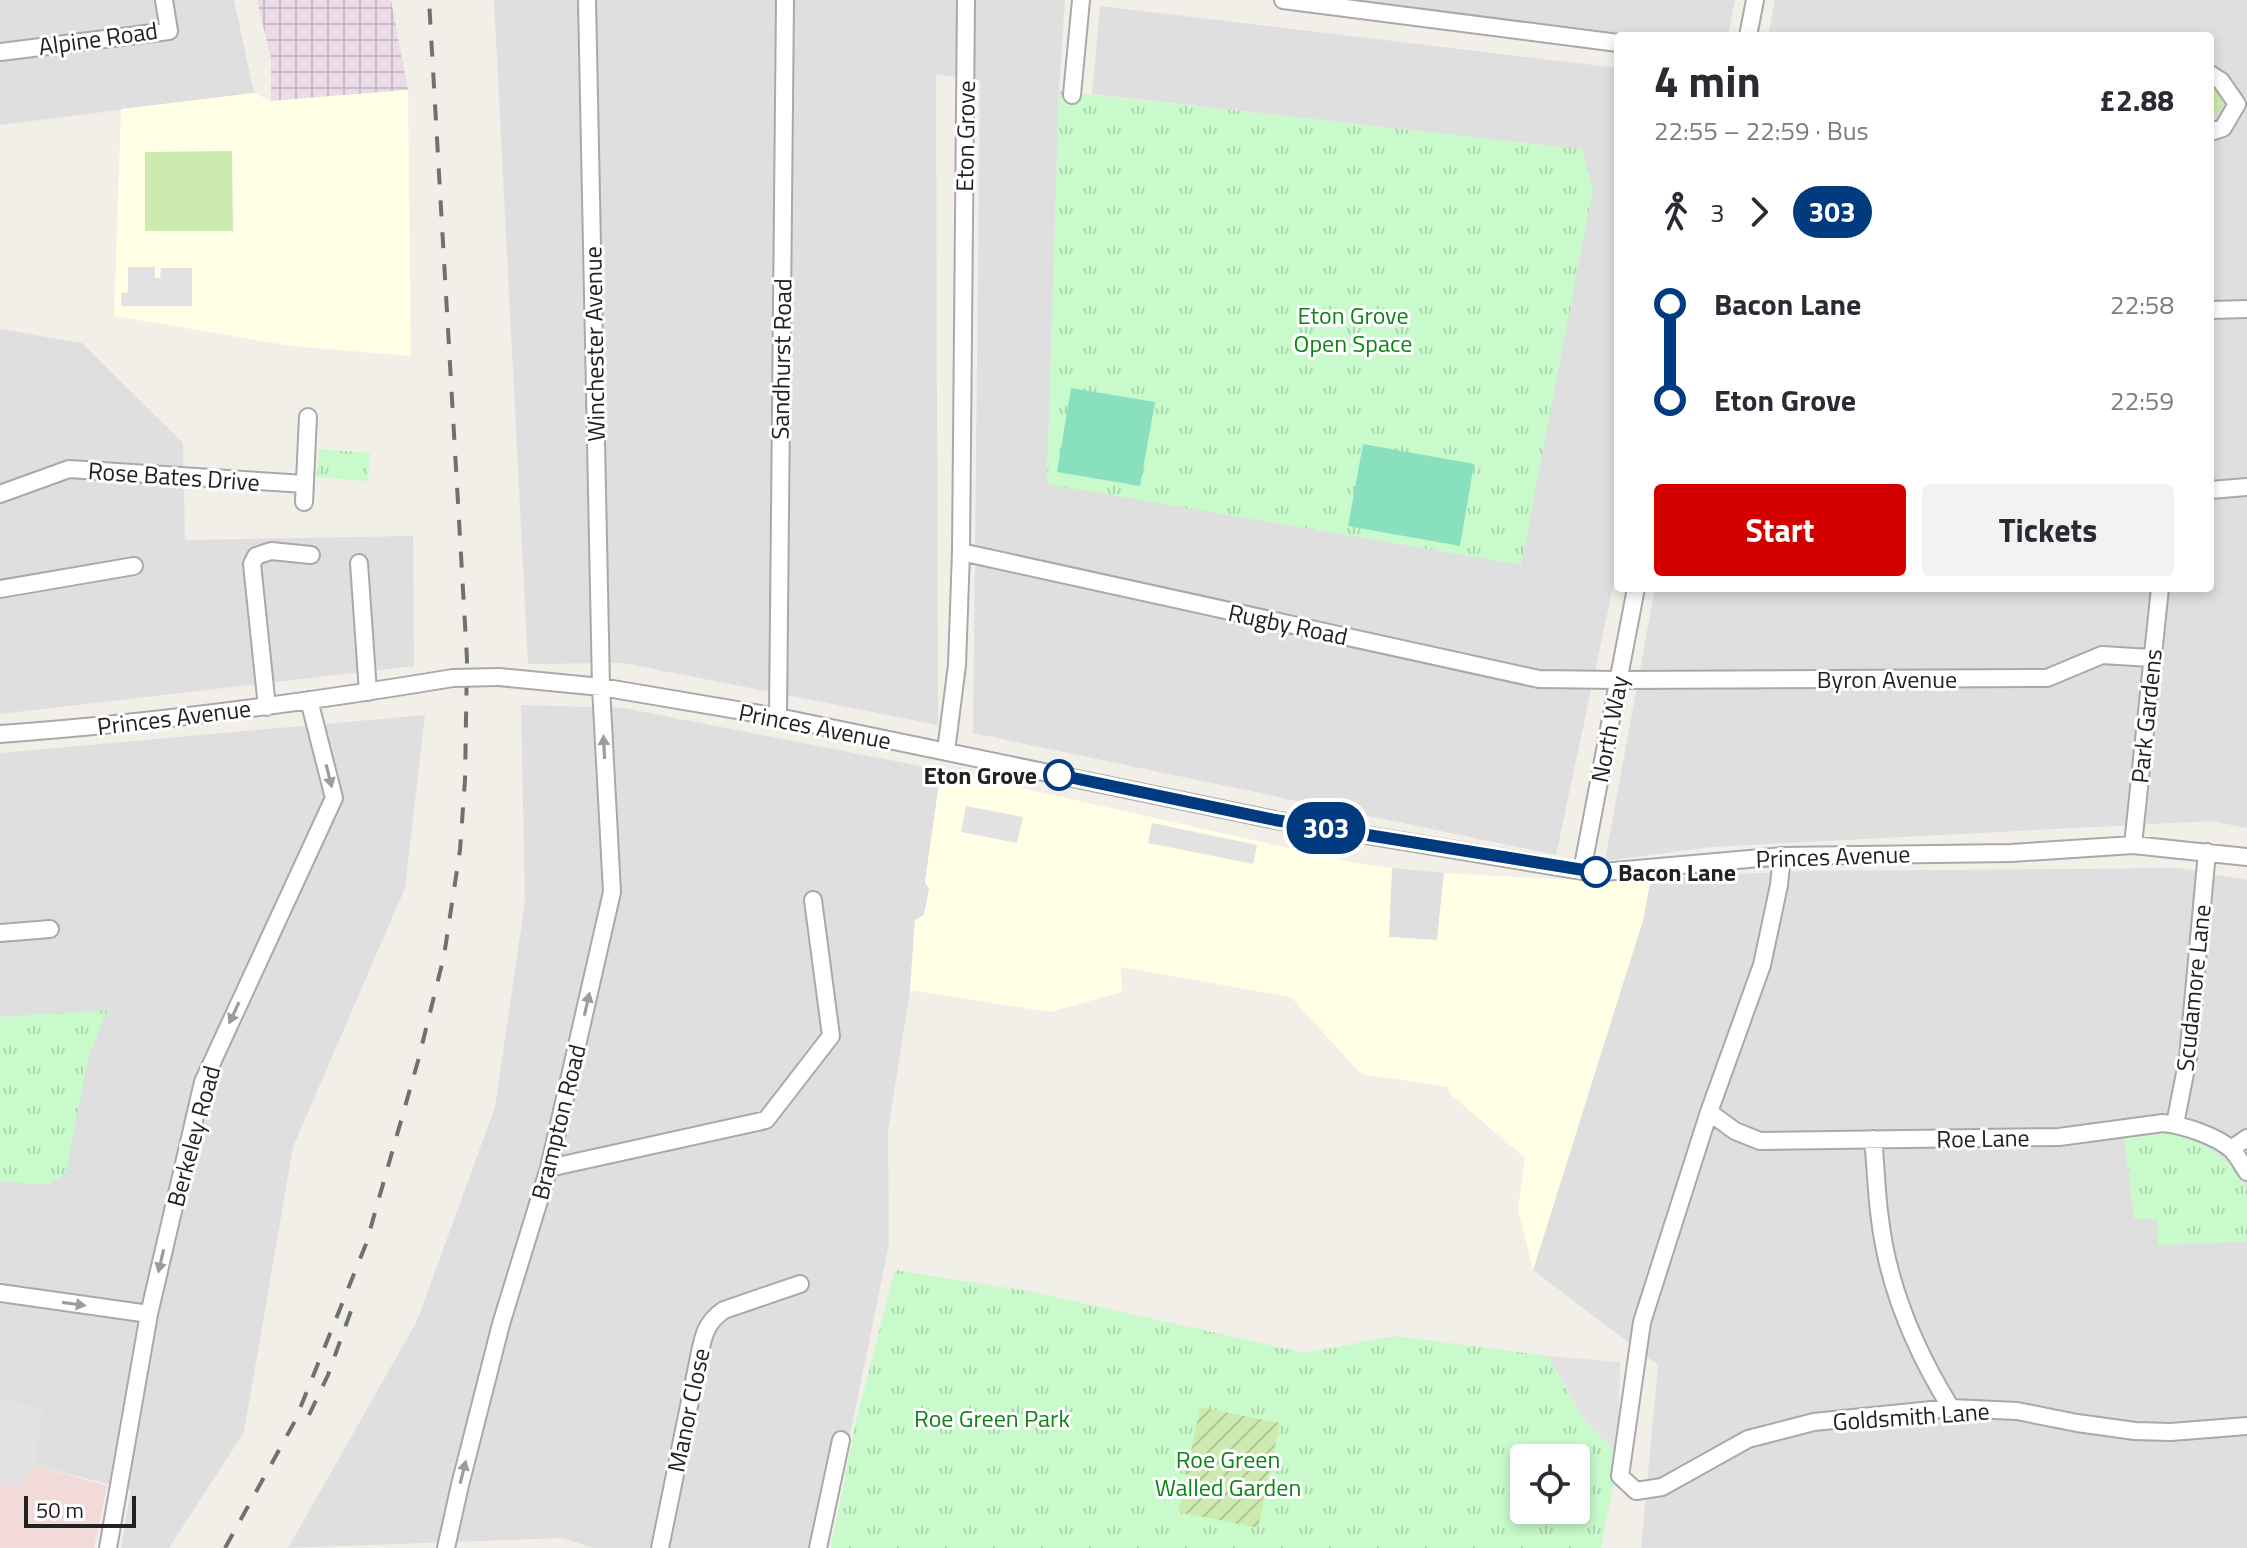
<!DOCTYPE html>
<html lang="en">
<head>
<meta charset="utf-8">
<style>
  :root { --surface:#fff; --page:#f2f2f3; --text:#2b2b33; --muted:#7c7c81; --accent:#d40000 }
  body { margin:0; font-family:"Titillium Web",sans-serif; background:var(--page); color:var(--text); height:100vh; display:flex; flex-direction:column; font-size:30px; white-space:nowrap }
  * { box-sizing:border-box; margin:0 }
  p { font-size:26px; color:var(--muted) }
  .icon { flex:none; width:44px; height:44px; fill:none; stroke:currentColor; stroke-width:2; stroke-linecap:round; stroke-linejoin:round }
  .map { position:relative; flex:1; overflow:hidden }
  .side { position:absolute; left:1614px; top:32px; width:600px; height:560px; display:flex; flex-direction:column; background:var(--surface); border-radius:8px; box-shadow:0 4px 12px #0003 }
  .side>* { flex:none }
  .badge { padding:0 16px; border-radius:26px; font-size:28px; line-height:52px }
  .tools { position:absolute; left:1510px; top:1444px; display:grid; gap:16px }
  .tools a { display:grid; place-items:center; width:80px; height:80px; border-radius:8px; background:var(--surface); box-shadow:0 4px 12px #0003; font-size:40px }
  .scale { position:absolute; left:24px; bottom:20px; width:112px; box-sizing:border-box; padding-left:8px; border:4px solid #222; border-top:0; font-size:22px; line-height:28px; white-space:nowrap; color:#222; -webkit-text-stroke:6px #fff; paint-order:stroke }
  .map>.badge { position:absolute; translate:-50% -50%; box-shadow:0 0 0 4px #fff }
  .legs { display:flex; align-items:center; gap:12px; height:88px; padding:0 40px; font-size:26px }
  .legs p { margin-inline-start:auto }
  .headline { display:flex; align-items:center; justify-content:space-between; height:136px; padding:0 40px }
  h1 { font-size:44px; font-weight:700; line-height:60px }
  .action { display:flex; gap:16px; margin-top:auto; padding:16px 40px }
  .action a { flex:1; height:92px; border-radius:8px; background:var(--accent); color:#fff; font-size:32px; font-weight:700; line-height:92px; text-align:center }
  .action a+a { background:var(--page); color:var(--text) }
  ul { padding:0 40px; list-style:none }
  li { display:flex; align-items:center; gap:28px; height:96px; font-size:30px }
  li i { display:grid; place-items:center; width:12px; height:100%; margin:0 10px; background:currentColor }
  li i::after { content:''; width:20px; height:20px; margin:-10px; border:6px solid; border-radius:50%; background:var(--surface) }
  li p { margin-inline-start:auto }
  li:first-child i { background:linear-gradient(#0000 50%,currentColor 0) }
  li:last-child i { background:linear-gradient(currentColor 50%,#0000 0) }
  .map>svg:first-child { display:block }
  .residential { fill:#e0dfdf }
  .commercial { fill:#f2dad9 }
  .industrial { fill:url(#industrial-grid) }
  .education { fill:#ffffe5 }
  .grass { fill:#cdebb0 }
  .park { fill:url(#park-tufts); fill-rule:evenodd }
  .garden { fill:url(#garden-furrows) }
  .pitch { fill:#88e0be }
  .parking { fill:#e2e2e2 }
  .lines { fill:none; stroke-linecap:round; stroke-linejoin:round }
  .minor-casing { stroke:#a9a9a9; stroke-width:20 }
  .minor { stroke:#fff; stroke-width:16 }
  .rail { stroke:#707070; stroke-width:4; stroke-dasharray:16 16; stroke-linecap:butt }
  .minor-bridge-casing { stroke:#a9a9a9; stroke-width:20; stroke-linecap:butt }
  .minor-bridge { stroke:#fff; stroke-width:16 }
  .oneway { fill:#9c9c9c }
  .line-1-casing { stroke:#fff; stroke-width:18 }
  .line-1 { stroke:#003b80; stroke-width:12 }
  .stop-1-dot { fill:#fff; stroke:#003b80; stroke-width:4 }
  .labels { text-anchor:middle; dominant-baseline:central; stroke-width:6; stroke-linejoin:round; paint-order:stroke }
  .street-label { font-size:24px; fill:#222; stroke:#fff }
  .park-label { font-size:24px; fill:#0c8416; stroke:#fff }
  .stop-label { font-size:24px; font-weight:bold; fill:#222; stroke:#fff; text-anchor:end }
</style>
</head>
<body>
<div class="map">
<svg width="2247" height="1548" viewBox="0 0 2247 1548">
  <defs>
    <pattern id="industrial-grid" width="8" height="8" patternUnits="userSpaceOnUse" patternTransform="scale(2)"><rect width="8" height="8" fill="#ebdbe8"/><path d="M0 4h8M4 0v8" fill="none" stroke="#c9bcc7"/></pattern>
    <pattern id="park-tufts" width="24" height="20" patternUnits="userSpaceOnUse" patternTransform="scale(2)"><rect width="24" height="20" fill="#c8facc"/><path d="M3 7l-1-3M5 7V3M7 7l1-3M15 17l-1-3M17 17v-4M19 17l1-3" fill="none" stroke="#acd6af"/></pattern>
    <pattern id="garden-furrows" width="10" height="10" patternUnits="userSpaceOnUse" patternTransform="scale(2)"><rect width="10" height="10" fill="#cdebb0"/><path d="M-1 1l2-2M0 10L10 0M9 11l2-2" fill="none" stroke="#b0c997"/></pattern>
  </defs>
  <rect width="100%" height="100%" fill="#f2efe9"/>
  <path class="residential" d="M0 0H234L254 93 0 125Z
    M494 0H1065L1059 91 1047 484 1582 150 1092 94 1100 6 1618 68V563L1556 855 973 733 980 81 936 74 938 725 623 663 528 664Z
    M1354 0H1735L1728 36H1618Z
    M1775 0H2247V828L2211 821 1712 847 1605 861 1655 588H2210V36H1768Z
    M0 329 82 343 183 443 185 540 413 536 414 666 0 714Z
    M521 705 624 708 941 770 925 882 929 889 924 915 915 921 910 990 888 1131 889 1244 827 1548H593L563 1538 288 1548 417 1321 495 1107 525 902Z
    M425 715 405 888 293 1147 244 1432 169 1548H121L131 1490 34 1465 43 1409 0 1399V753Z
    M1392 868 1444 873 1437 940 1388 937Z
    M2178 868 2247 880V1548H1641L1658 1365 1533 1270 1643 920 1651 878 1799 871Z"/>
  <path class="commercial" d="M0 1399 43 1409 34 1465 107 1486 94 1548H0Z"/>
  <path class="industrial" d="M257 0H391L408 90 271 101V58Z"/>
  <path class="education" d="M408 90 411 356 291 346 114 316 121 109 254 93 271 101Z
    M941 770 1355 863 1392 868 1389 937 1437 940 1444 873 1650 884 1643 920 1533 1270 1518 1210 1525 1158 1449 1093V1087L1368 1075 1359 1072 1291 997 1121 967 1122 992 1050 1012 910 990 915 920 924 915 929 889 925 882Z"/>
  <path class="grass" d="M2210 81 2222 92 2223 108 2210 120Z
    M232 151 233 231H145V152Z"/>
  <path class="park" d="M1059 91 1582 149 1593 189 1521 565 1047 484Z
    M319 449 370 453 368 481 317 477Z
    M107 1010 88 1059 66 1173 49 1185 0 1181V1017Z
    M2163 1133C2171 1134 2180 1134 2188 1137 2209 1144 2241 1169 2247 1191 2247 1204 2247 1228 2247 1242L2158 1245V1219H2134L2124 1138Z
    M895 1270 1033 1292 1305 1353 1395 1336 1548 1356 1583 1418 1619 1455 1601 1548H831L856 1421ZM1524 1458H1576V1510H1524Z"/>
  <path class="garden" d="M1200 1407 1280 1423 1258 1528 1179 1512Z"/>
  <path class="pitch" d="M1071 388 1155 402 1140 486 1057 472Z
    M1363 444 1474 464 1460 546 1348 526Z"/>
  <path class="parking" d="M128 267H155V278H160L161 268H192V306H121V293L128 292Z
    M966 806 1023 817 1017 843 961 832Z
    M1152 823 1257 845 1253 864 1148 843Z
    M1548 1356 1620 1362 1619 1455 1583 1418Z
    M0 1399 43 1409 34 1465 16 1489 0 1483Z"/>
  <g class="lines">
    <g class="minor-casing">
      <path id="minor" d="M1283 0 1618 43
        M1748 36 1755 0
        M0 52 169 31 164 0
        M2210 74 2221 81 2237 104
        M1072 95 1081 0
        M2210 132 2223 128 2237 104
        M2210 310 2247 309
        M2210 490 2247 487
        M0 494 69 469 305 484
        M304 502 308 417
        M961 552 1539 679 1618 680 2047 678 2102 655 2151 658
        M359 563 368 692
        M0 589 134 566
        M499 677 601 687 778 717 1275 820 1582 871 1603 872 1782 856 2011 853 2133 845 2247 857
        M267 707 252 564 256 556 271 551 311 555
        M778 717 785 0
        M0 734C152 723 303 703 453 678
        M946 751 957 665 961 552 966 0
        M2133 845 2160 588
        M1782 856 1779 885 1762 965 1709 1112 1642 1322 1620 1476 1636 1491 1662 1487 1748 1439 1814 1422 1951 1408 2017 1411 2077 1423 2135 1431 2171 1432 2247 1426
        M1582 871 1636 588
        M0 933 50 929
        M1709 1112 1735 1131 1760 1141 2059 1137 2163 1123C2183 1125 2217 1136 2232 1150 2238 1156 2242 1165 2247 1172
        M2175 1124 2188 1058 2207 852
        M1873 1139C1876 1165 1876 1192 1880 1219 1888 1287 1915 1350 1951 1408
        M2231 1149 2247 1138
        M549 1168 766 1120 831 1036 813 900
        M0 1293 149 1314
        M108 1548 149 1314 203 1082 334 798 309 700
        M446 1548 460 1485 501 1324 549 1168 612 892 601 687 587 0
        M660 1548 699 1357C703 1336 706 1322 724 1310L800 1284
        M818 1548 841 1440"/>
    </g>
    <use href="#minor" class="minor"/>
    <path class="rail" d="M309 1415 328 1375 352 1308
      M225 1548 295 1421 366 1244 418 1061 444 956 460 850 465 780 467 659 429 0"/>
    <g class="minor-bridge-casing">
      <path id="minor-bridge" d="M453 678 499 677"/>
    </g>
    <use href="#minor-bridge" class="minor-bridge"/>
  </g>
  <defs><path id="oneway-solid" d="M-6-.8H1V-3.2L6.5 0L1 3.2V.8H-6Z" transform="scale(2)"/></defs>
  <g class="oneway">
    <use href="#oneway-solid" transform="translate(604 747) rotate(-93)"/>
    <use href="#oneway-solid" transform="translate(329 776) rotate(76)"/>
    <use href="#oneway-solid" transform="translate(587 1004) rotate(-77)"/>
    <use href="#oneway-solid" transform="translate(234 1013) rotate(115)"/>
    <use href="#oneway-solid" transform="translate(161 1261) rotate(103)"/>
    <use href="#oneway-solid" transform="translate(74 1304) rotate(8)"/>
    <use href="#oneway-solid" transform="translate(463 1472) rotate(-76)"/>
  </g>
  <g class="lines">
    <g class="line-1-casing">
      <path id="line-1" d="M1059 775 1275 820 1596 872"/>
    </g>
    <use href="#line-1" class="line-1"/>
  </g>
  <g class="stop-1-dot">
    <circle cx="1059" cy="775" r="14"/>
    <circle cx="1596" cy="872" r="14"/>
  </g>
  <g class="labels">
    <g class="street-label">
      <text transform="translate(98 38) rotate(-8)">Alpine Road</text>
      <text transform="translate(965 136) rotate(-89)">Eton Grove</text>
      <text transform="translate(594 344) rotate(-91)">Winchester Avenue</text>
      <text transform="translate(781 359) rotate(-89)">Sandhurst Road</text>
      <text transform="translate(174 476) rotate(4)">Rose Bates Drive</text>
      <text transform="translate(1288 624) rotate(12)">Rugby Road</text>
      <text x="1887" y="679">Byron Avenue</text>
      <text transform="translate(2146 716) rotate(-84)">Park Gardens</text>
      <text transform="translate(174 717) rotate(-7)">Princes Avenue</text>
      <text transform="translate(815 726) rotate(11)">Princes Avenue</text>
      <text transform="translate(1609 729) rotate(-79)">North Way</text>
      <text transform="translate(1833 856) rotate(-2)">Princes Avenue</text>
      <text transform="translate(2193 988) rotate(-84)">Scudamore Lane</text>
      <text transform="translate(558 1122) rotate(-76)">Brampton Road</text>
      <text transform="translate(193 1136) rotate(-75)">Berkeley Road</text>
      <text transform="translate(1983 1138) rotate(-1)">Roe Lane</text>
      <text transform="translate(688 1410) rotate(-78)">Manor Close</text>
      <text transform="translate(1911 1416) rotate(-4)">Goldsmith Lane</text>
    </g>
    <g class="park-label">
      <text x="1353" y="315">Eton Grove<tspan x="1353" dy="28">Open Space</tspan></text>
      <text x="992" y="1418">Roe Green Park</text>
      <text x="1228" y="1459">Roe Green<tspan x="1228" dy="28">Walled Garden</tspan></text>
    </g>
    <g class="stop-label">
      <text x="1037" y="775">Eton Grove</text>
      <text x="1618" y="872" text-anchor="start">Bacon Lane</text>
    </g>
  </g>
</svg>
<div class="tools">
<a><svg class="icon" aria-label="locate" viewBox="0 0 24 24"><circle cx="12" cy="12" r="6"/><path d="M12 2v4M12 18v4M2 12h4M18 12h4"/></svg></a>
</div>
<div class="scale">50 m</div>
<b class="badge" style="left:1326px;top:828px;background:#003b80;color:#fff">303</b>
<section class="side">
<div class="headline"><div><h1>4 min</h1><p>22:55 – 22:59 · Bus</p></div><b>£2.88</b></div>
<div class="legs"><svg class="icon" aria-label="walk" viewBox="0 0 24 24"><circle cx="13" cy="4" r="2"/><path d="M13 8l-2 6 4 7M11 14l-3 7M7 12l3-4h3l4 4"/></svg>3<svg class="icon" aria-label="forward" viewBox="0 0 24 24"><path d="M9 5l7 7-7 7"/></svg><b class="badge" style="background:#003b80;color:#fff">303</b></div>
<ul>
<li><i style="color:#003b80"></i><b>Bacon Lane</b><p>22:58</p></li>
<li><i style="color:#003b80"></i><b>Eton Grove</b><p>22:59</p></li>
</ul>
<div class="action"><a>Start</a><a>Tickets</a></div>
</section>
</div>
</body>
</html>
